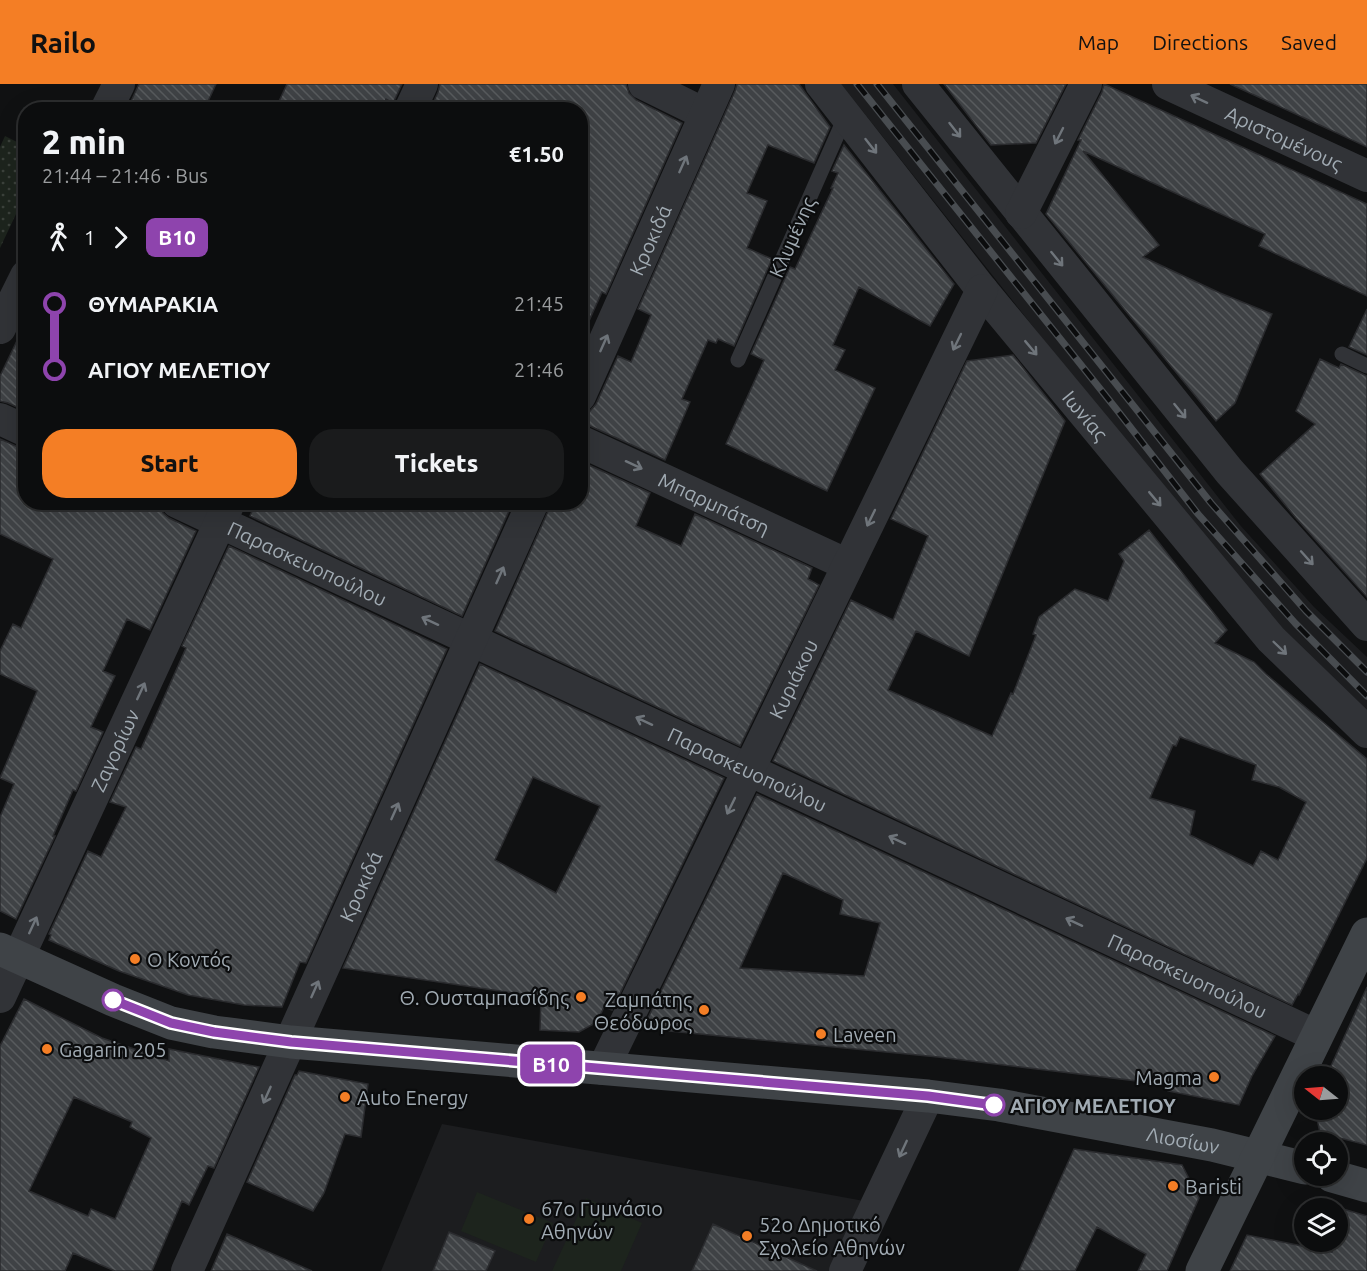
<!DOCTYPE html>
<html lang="en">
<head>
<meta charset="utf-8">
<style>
  :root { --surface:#0c0d0e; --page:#1a1b1c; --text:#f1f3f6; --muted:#9a9c9e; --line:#2c2d2e; --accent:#f47e25 }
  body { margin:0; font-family:Ubuntu,sans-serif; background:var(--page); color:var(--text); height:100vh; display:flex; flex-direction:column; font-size:22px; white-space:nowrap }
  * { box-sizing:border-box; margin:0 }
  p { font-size:20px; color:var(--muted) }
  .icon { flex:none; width:33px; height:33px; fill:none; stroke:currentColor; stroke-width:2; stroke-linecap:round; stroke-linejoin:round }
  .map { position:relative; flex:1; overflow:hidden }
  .details { position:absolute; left:18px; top:18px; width:570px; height:408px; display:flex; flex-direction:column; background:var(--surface); border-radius:24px; box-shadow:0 6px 24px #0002,0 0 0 2px var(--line) }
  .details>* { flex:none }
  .badge { padding:0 12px; border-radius:9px; font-size:21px; line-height:39px }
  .needle { width:39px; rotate:287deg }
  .tools { position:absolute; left:1294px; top:982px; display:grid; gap:12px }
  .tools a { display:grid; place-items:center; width:54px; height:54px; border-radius:50%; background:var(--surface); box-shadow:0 6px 24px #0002,0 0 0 2px var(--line); font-size:30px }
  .map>.badge { position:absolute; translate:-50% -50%; box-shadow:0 0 0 3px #fff }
  .legs { display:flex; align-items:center; gap:9px; height:66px; padding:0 24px; font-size:20px }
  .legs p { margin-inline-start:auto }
  .overview { display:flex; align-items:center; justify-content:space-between; height:102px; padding:0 24px }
  h1 { font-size:33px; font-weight:800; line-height:45px }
  .cta { display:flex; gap:12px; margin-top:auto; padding:12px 24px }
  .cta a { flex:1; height:69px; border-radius:24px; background:var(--accent); color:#111; font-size:24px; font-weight:800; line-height:69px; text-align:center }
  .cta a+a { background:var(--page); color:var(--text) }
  ul { padding:0 24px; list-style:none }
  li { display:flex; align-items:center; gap:21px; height:66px; font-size:22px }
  li i { display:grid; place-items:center; width:9px; height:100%; margin:0 8px; background:currentColor }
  li i::after { content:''; width:15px; height:15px; margin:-8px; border:4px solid; border-radius:50%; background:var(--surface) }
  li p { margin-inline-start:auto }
  li:first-child i { background:linear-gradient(#0000 50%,currentColor 0) }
  li:last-child i { background:linear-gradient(currentColor 50%,#0000 0) }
  header { display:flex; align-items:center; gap:36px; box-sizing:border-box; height:84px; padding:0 30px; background:var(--accent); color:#111 }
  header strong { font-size:28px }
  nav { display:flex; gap:33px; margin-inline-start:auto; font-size:21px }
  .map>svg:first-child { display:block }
  .built { fill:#1c1d1f }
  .green { fill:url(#green-dots) }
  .pitch { fill:#1d241d }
  .building { fill:url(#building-back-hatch); stroke:#2a2b2e; stroke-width:1.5; fill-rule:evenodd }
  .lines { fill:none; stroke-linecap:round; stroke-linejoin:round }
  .service { stroke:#313337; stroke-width:15 }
  .minor { stroke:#313337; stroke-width:32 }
  .secondary { stroke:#3f4347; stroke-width:33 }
  .rail-casing { stroke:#484c50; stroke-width:7 }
  .rail { stroke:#0b0c0d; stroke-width:4.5; stroke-dasharray:14; stroke-linecap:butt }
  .oneway { stroke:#6f757b }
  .line-1-casing { stroke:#fff; stroke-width:14 }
  .line-1 { stroke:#8e44ad; stroke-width:9 }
  .poi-dot { fill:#f47e25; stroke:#0b0c0d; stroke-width:2 }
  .stop-1-dot { fill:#fff; stroke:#8e44ad; stroke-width:3 }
  .labels { text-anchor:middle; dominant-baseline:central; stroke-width:4.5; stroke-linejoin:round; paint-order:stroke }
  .street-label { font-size:20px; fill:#a1abb3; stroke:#0b0c0d }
  .poi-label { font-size:20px; fill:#a1abb3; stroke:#0b0c0d; text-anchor:start }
  .stop-label { font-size:20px; font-weight:bold; fill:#a1abb3; stroke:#0b0c0d; text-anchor:start }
</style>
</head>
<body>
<header>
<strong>Railo</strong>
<nav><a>Map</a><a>Directions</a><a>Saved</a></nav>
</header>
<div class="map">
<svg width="1367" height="1187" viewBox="0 0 1367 1187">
  <defs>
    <pattern id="green-dots" width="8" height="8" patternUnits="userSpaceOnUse" patternTransform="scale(1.5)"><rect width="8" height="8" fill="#1d241d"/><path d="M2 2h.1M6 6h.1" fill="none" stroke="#3b413b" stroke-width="1.8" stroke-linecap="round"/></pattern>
    <pattern id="building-back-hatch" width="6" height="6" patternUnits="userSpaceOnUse" patternTransform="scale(1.5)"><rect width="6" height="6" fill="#3f4245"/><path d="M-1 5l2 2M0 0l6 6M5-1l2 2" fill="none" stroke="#585b5d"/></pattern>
  </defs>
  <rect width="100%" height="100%" fill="#101112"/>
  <path class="built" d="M841 0H893L1240 441 1314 523 1367 573V629L1266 531 1073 293Z
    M442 1040 679 1083 864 1117 831 1187H381Z"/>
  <path class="green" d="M5 52 25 62V111L0 164V63Z"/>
  <path class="pitch" d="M477 1108 553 1139 536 1178 461 1147Z
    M586 1114 642 1139 621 1187H552Z"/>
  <path class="building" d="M139 0H216L204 26H127Z
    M287 0H402L393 19 386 15 382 26H275Z
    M440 0H626L629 9 636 16 682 39 606 210 602 208 581 255 585 257 580 267V26H430L438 8Z
    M737 0H799L830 43 814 79 768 61 747 109 767 117 747 164 772 175 734 262 718 255 716 259 708 256 682 315 690 318 665 376 588 341 580 339V330L590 327 596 320 618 272 631 278 651 231 638 225 735 7Z
    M944 0H1066L1036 59 991 61Z
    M1104 0 1367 120V212L1259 162 1265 150 1083 67 1159 161 1143 173 1220 209 1272 230 1235 319 1216 337 1046 130 1081 56H1078L1102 8Z
    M1230 0H1367V63L1311 37Z
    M844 61 954 200 930 242 859 203 833 261 845 266 835 286 875 304 827 407 726 360 764 276 751 270 790 183 795 185 833 104H831L838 89 832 87Z
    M1367 225V271L1349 263Z
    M26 238V327L8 319 0 317V292Z
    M1013 271 1065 337 969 572 916 547 888 606 992 652 1011 609 1013 610 1036 551 1033 550 1039 533 1075 505 1108 517 1124 477 1119 470 1149 446 1227 546 1215 559 1254 578 1266 590 1367 675V774L1299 911 1298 910 1292 921 773 677 851 516 893 536 928 452 891 435 967 277ZM1180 653 1256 681 1252 696 1279 703 1306 718 1278 776 1261 767 1253 782 1190 751 1195 727 1150 714 1173 661 1176 662Z
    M1320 275 1339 284 1341 280 1367 292V513L1296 434 1260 390 1315 340 1296 327Z
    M0 355 18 363 26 365V418H154L160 421 163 429 169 434 196 447 150 546 127 535 105 583 103 587 115 592 91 643 103 648 76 707 73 706 53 752H55L16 835 0 827V733L14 700 0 694 37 607 0 590V567L13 540 21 544 53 475 0 450Z
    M580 377 650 409 636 442 681 462 695 430 812 484 808 495 819 501 740 662 495 547 549 425 551 418H580Z
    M256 418H513L462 532 250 432Z
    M229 462 447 565 306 879 300 878 282 923 244 921 188 911 119 887 49 856 51 851 49 850 88 767 101 773 126 723 110 718 136 663 141 665 186 564 182 562Z
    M480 580 724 694 612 926 604 923 597 938 579 948 540 946 541 913 343 884ZM533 693 600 722 556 809 495 776Z
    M757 710 1275 952 1252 992 1239 1021 1168 1007 1170 1001 938 973 659 946 645 940ZM783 789 843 816 840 830 880 839 864 892 740 884Z
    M1367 903V1061L1320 1049 1315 1026H1338V993H1326Z
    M24 915 102 954 169 977V965L259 983 214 1084 208 1082 189 1121 182 1117 152 1187H115L73 1169 65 1187H0V962ZM74 1013 132 1038 130 1043 151 1054 115 1135 91 1125 88 1132 29 1107Z
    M299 987 368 1000 361 1053 345 1050 324 1109 313 1127 247 1098 295 991H297Z
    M1074 1065 1182 1081 1199 1114 1167 1187H1138L1146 1170 1097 1143 1075 1187H1019Z
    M1343 1125 1367 1132V1187H1230L1247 1151 1332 1168 1334 1158H1338V1145Z
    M713 1140 817 1187H692Z
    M449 1148 495 1167 486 1187H433Z
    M227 1150 312 1187H211Z"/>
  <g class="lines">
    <path class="service" d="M1342 270 1367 282
      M738 276 846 31"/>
    <g class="minor">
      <path d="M644 0 705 30"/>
      <path id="s1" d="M821 0 982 206 1271 555 1367 648"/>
      <path d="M918 0 1229 387 1367 541"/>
      <path id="s2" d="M1168 0 1367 92"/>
      <path d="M106 26 119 0"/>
      <path d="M410 26 422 0"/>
      <path d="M1021 129 1086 0"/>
      <path d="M0 244 26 192"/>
      <path id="s3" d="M580 312 719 0"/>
      <path d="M0 335 26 347"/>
      <path id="s4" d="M580 357 848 481"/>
      <path id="s5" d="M177 418 1317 952"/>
      <path id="s6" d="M0 913 229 419"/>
      <path id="s7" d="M603 985 982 206"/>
      <path id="s8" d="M187 1187 533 418"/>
      <path d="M845 1187 928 1012"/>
    </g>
    <g class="secondary">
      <path id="s9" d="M0 865 113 916 171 939 214 948 291 958 928 1012 999 1021 1212 1061 1305 1084"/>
      <path d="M1332 1092 1367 1102"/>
      <path d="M1202 1187 1367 850"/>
    </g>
    <g class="rail-casing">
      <path id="rail" d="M857 0 1117 326 1198 430 1295 539 1367 612
        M877 0 1211 419 1306 527 1367 588"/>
    </g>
    <use href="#rail" class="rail"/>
  </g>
  <defs><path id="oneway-shaft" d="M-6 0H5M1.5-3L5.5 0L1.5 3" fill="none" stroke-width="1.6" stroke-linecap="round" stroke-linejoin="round" transform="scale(1.5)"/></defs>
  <g class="oneway">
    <use href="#oneway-shaft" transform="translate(1199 15) rotate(-155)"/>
    <use href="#oneway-shaft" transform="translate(955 46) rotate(52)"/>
    <use href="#oneway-shaft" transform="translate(1059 52) rotate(117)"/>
    <use href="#oneway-shaft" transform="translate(871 62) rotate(52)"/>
    <use href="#oneway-shaft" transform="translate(683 80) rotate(-66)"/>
    <use href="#oneway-shaft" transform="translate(1057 175) rotate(51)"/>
    <use href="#oneway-shaft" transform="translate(957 258) rotate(116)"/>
    <use href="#oneway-shaft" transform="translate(604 259) rotate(-66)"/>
    <use href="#oneway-shaft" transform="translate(1031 264) rotate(50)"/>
    <use href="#oneway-shaft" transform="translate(1180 327) rotate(51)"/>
    <use href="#oneway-shaft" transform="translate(634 381) rotate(25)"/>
    <use href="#oneway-shaft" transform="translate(1155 415) rotate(50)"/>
    <use href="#oneway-shaft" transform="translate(871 434) rotate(116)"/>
    <use href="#oneway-shaft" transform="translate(1307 474) rotate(48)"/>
    <use href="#oneway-shaft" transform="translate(500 491) rotate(-66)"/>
    <use href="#oneway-shaft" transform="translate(430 537) rotate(-155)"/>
    <use href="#oneway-shaft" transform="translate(1280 564) rotate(44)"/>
    <use href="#oneway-shaft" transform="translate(141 607) rotate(-65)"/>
    <use href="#oneway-shaft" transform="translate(644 637) rotate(-155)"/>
    <use href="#oneway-shaft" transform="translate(731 722) rotate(116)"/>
    <use href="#oneway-shaft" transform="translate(395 727) rotate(-66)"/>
    <use href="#oneway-shaft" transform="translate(897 756) rotate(-155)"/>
    <use href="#oneway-shaft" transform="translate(1074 838) rotate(-155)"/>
    <use href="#oneway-shaft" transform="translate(33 841) rotate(-65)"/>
    <use href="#oneway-shaft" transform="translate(315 905) rotate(-66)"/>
    <use href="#oneway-shaft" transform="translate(267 1011) rotate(114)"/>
    <use href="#oneway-shaft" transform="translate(903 1065) rotate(115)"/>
  </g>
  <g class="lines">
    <g class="line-1-casing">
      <path id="line-1" d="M113 916 171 939 214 948 291 958 928 1012 994 1021"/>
    </g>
    <use href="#line-1" class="line-1"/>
  </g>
  <g class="poi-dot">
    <circle cx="135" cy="875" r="6"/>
    <circle cx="581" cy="913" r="6"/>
    <circle cx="704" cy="926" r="6"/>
    <circle cx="821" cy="950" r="6"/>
    <circle cx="47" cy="965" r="6"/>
    <circle cx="1214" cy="993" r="6"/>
    <circle cx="345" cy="1013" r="6"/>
    <circle cx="1173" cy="1102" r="6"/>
    <circle cx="529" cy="1135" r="6"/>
    <circle cx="747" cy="1152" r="6"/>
  </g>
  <g class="stop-1-dot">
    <circle cx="113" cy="916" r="10"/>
    <circle cx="994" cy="1021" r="10"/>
  </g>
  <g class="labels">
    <g class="street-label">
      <text stroke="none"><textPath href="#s2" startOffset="128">Αριστομένους</textPath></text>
      <text transform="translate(792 153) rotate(-66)">Κλυμένης</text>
      <text stroke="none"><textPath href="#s3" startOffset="171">Κροκιδά</textPath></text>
      <text stroke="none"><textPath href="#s1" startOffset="424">Ιωνίας</textPath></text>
      <text stroke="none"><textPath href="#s4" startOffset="148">Μπαρμπάτση</textPath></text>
      <text stroke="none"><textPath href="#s5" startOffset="144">Παρασκευοπούλου</textPath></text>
      <text stroke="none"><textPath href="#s7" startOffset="434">Κυριάκου</textPath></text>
      <text stroke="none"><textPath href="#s6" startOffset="272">Ζαγορίων</textPath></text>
      <text stroke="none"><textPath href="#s5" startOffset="630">Παρασκευοπούλου</textPath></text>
      <text stroke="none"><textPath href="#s8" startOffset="422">Κροκιδά</textPath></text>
      <text stroke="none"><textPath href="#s5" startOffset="1116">Παρασκευοπούλου</textPath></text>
      <text stroke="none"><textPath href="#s9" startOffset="1206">Λιοσίων</textPath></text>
    </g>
    <g class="poi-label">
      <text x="147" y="875">Ο Κοντός</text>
      <text x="569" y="913" text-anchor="end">Θ. Ουσταμπασίδης</text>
      <text x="692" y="915" text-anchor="end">Ζαμπάτης<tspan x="692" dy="23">Θεόδωρος</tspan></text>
      <text x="833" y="950">Laveen</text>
      <text x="59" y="965">Gagarin 205</text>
      <text x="1202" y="993" text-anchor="end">Magma</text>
      <text x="357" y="1013">Auto Energy</text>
      <text x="1185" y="1102">Baristi</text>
      <text x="541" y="1124">67ο Γυμνάσιο<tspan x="541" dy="23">Αθηνών</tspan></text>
      <text x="759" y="1140">52ο Δημοτικό<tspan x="759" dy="23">Σχολείο Αθηνών</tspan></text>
    </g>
    <g class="stop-label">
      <text x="1010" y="1021">ΑΓΙΟΥ ΜΕΛΕΤΙΟΥ</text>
    </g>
  </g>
</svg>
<div class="tools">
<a><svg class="needle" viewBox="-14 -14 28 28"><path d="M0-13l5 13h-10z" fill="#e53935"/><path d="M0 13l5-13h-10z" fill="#9a9c9e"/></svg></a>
<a><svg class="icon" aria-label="locate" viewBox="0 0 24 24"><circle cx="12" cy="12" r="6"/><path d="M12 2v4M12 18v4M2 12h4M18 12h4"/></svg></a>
<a><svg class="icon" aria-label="layers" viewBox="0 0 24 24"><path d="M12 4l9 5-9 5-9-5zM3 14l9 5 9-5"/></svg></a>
</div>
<b class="badge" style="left:551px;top:980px;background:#8e44ad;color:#fff">Β10</b>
<section class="details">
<div class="overview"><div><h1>2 min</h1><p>21:44 – 21:46 · Bus</p></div><b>€1.50</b></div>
<div class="legs"><svg class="icon" aria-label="walk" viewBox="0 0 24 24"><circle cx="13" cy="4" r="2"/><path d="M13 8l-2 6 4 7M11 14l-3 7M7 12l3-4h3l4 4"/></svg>1<svg class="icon" aria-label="forward" viewBox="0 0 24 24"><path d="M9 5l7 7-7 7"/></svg><b class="badge" style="background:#8e44ad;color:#fff">Β10</b></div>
<ul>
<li><i style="color:#8e44ad"></i><b>ΘΥΜΑΡΑΚΙΑ</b><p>21:45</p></li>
<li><i style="color:#8e44ad"></i><b>ΑΓΙΟΥ ΜΕΛΕΤΙΟΥ</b><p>21:46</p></li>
</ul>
<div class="cta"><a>Start</a><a>Tickets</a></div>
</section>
</div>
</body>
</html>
